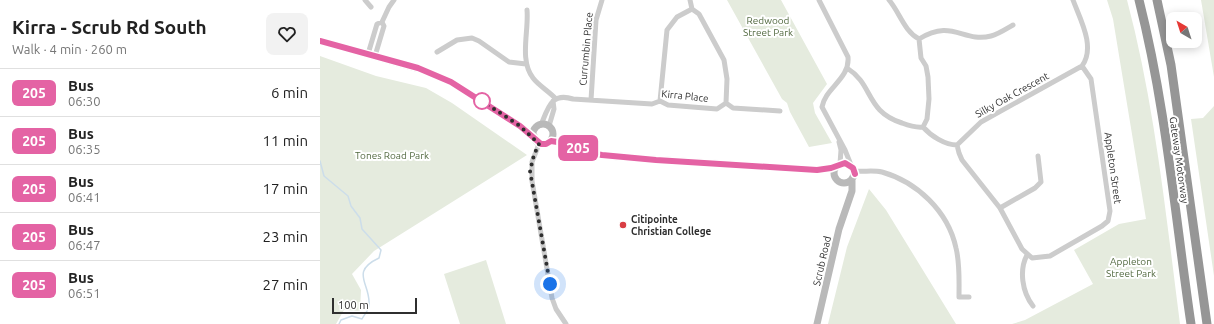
<!DOCTYPE html>
<html lang="en">
<head>
<meta charset="utf-8">
<style>
  :root { --surface:#fff; --page:#f2f2f2; --text:#222; --muted:#767676; --line:#e0e0e0 }
  body { margin:0; font-family:Ubuntu,sans-serif; background:var(--page); color:var(--text); height:100vh; display:flex; flex-direction:column; font-size:15px; white-space:nowrap }
  * { box-sizing:border-box; margin:0 }
  p { font-size:13px; color:var(--muted) }
  .icon { flex:none; width:22px; height:22px; fill:none; stroke:currentColor; stroke-width:2; stroke-linecap:round; stroke-linejoin:round }
  .map { position:relative; flex:1; overflow:hidden }
  .details { display:flex; flex-direction:column; background:var(--surface); width:320px }
  .details>* { flex:none }
  .badge { padding:0 8px; border-radius:6px; font-size:14px; line-height:26px }
  .needle { width:26px; rotate:321deg }
  .buttons { position:absolute; left:846px; top:12px; display:grid; gap:8px }
  .buttons a { display:grid; place-items:center; width:36px; height:36px; border-radius:8px; background:var(--surface); box-shadow:0 2px 10px #0003; font-size:20px }
  .scale { position:absolute; left:12px; bottom:10px; width:85px; box-sizing:border-box; padding-left:4px; border:2px solid #2f2f2f; border-top:0; font-size:11px; line-height:14px; white-space:nowrap; color:#2f2f2f; -webkit-text-stroke:3px #fff; paint-order:stroke }
  .you { position:absolute; width:20px; height:20px; margin:-10px; border:3px solid #fff; border-radius:50%; background:#1a73e8; box-shadow:0 0 0 6px #1a73e833 }
  .map>.badge { position:absolute; translate:-50% -50%; box-shadow:0 0 0 2px #fff }
  .round { display:grid; place-items:center; flex:none; width:42px; height:42px; border-radius:8px; background:var(--page) }
  .overview { display:flex; align-items:center; justify-content:space-between; height:68px; padding:0 12px }
  h1 { font-size:19px; font-weight:700; line-height:30px }
  ul { padding:0; list-style:none }
  li { display:flex; align-items:center; gap:12px; height:48px; padding:0 12px; border-top:1px solid var(--line) }
  li div { flex:1 }
  li b { display:block; font-size:15px }
  li em { font-style:normal }
  li .badge { min-width:44px; font-weight:700; text-align:center }
  main { display:flex; flex:1; min-height:0 }
  .map>svg:first-child { display:block }
  .green { fill:#e5ebde }
  .lines { fill:none; stroke-linecap:round; stroke-linejoin:round }
  .stream { stroke:#ccddea; stroke-width:1.5 }
  .street { stroke:#ccc; stroke-width:5 }
  .secondary { stroke:#b9b9b9; stroke-width:7 }
  .highway { stroke:#969696; stroke-width:9 }
  .line-casing { stroke:#fff; stroke-width:9 }
  .line { stroke:#e463a4; stroke-width:6 }
  .walk { stroke:#2f2f2f; stroke-width:4; stroke-dasharray:0 7.2 }
  .stop-dot { fill:#fff; stroke:#e463a4; stroke-width:2 }
  .poi-dot { fill:#d93e44; stroke:#fff; stroke-width:1.5 }
  .labels { text-anchor:middle; dominant-baseline:central; stroke-width:4; stroke-linejoin:round; paint-order:stroke }
  .park-label { font-size:10px; fill:#51683f; stroke:#fff }
  .street-label { font-size:10px; fill:#2f2f2f; stroke:#fff }
  .poi-label { font-size:10px; font-weight:bold; fill:#2f2f2f; stroke:#fff; text-anchor:start }
</style>
</head>
<body>
<main>
<section class="details">
<div class="overview"><div><h1>Kirra - Scrub Rd South</h1><p>Walk · 4 min · 260 m</p></div><a class="round"><svg class="icon" aria-label="heart" viewBox="0 0 24 24"><path d="M12 20l-8-8c-3-5 5-10 8-4 3-6 11-1 8 4z"/></svg></a></div>
<ul>
<li><span class="badge" style="background:#e463a4;color:#fff">205</span><div><b>Bus</b><p>06:30</p></div><em>6 min</em></li>
<li><span class="badge" style="background:#e463a4;color:#fff">205</span><div><b>Bus</b><p>06:35</p></div><em>11 min</em></li>
<li><span class="badge" style="background:#e463a4;color:#fff">205</span><div><b>Bus</b><p>06:41</p></div><em>17 min</em></li>
<li><span class="badge" style="background:#e463a4;color:#fff">205</span><div><b>Bus</b><p>06:47</p></div><em>23 min</em></li>
<li><span class="badge" style="background:#e463a4;color:#fff">205</span><div><b>Bus</b><p>06:51</p></div><em>27 min</em></li>
</ul>
</section>
<div class="map">
<svg width="894" height="324" viewBox="0 0 894 324">
  <rect width="100%" height="100%" fill="#fff"/>
  <path class="green" d="M407 0H461L507 84 493 103 495 113 512 143 489 147 470 112 467 103 462 99Z
    M787 0H807C835 105 846 216 860 324H692L705 320 773 284 754 250 799 224 826 219 793 19Z
    M881 0H894V77Z
    M0 56 56 76 106 88 132 103 207 155 54 251 32 274 41 290 40 311 24 310 16 324H0Z
    M894 106V276L871 119 883 118Z
    M549 189 566 210 636 324H508L527 247Z
    M166 260 186 324H140L124 274Z"/>
  <g class="lines">
    <path class="stream" d="M0 161 4 176 28 196 31 206 40 218 42 229 61 250 59 258C29 272 51 284 49 305 49 310 44 315 42 319L32 316 21 320 19 324"/>
    <path class="street" d="M45 0 51 7
      M499 0 528 57C530 79 505 88 502 107L525 150 531 165
      M569 0C580 13 584 31 599 39L601 58 606 66 608 77 609 99 607 119 603 127
      M207 10C209 31 199 60 213 78 219 86 229 91 236 99
      M599 39C632 18 643 43 671 36 679 34 686 29 693 25
      M117 52 137 40 152 38 159 41 189 62 206 64
      M48 54 57 24 62 22
      M55 56 64 26 62 22 69 7 74 0
      M527 68C554 85 545 111 582 123 590 126 596 128 603 127 611 136 625 145 637 145L661 122 762 66C776 47 760 19 753 0
      M271 100 276 20 282 0
      M340 101 347 30 357 17 372 9
      M406 103 413 108 460 111
      M221 125C228 108 231 92 253 99L332 104 340 101 348 105 397 109 406 103 407 79 404 60 379 14 372 9 370 0
      M229 126 234 109 233 101
      M519 142 521 150 520 164
      M219 144 212 162V181L232 298 236 309 246 324
      M637 145 639 153 642 160 680 208 702 249 712 258 730 256 782 226 788 221 790 211 771 79 762 66
      M534 171C544 172 553 170 562 172 597 182 628 211 636 248 640 264 639 280 639 297H649
      M680 208 715 188 721 182 718 156
      M707 255C699 270 702 292 713 306"/>
    <path class="secondary" d="M0 41 99 69 131 82 200 126 214 136
      M213 134a10 10 0 1 1 20 0a10 10 0 1 1-20 0Z
      M231 141 244 143 270 153 298 157 497 170 516 167
      M514 173a10 10 0 1 1 20 0a10 10 0 1 1-20 0Z
      M497 324 519 229 532 191V180"/>
    <path class="highway" d="M819 0C846 106 855 216 871 324
      M837 0 851 65 887 324"/>
  </g>
  <g class="lines">
    <g class="line-casing">
      <path id="line" d="M0 41 98 68 131 82 200 126 221 144H226L231 141 244 143 270 153 282 155 336 160 497 170 511 168 525 163 533 168 535 174"/>
    </g>
    <use href="#line" class="line"/>
    <path class="walk" d="M162 101 200 126 219 144 214 155 210 171 230 284"/>
  </g>
  <circle class="stop-dot" cx="162" cy="101" r="8"/>
  <circle class="poi-dot" cx="303" cy="225" r="4"/>
  <g class="labels">
    <g class="park-label">
      <text x="448" y="20">Redwood<tspan x="448" dy="12">Street Park</tspan></text>
      <text x="72" y="155">Tones Road Park</text>
      <text x="811" y="261">Appleton<tspan x="811" dy="12">Street Park</tspan></text>
    </g>
    <g class="street-label">
      <text transform="translate(266 49) rotate(-85)">Currumbin Place</text>
      <text transform="translate(692 95) rotate(-29)">Silky Oak Crescent</text>
      <text transform="translate(365 96) rotate(6)">Kirra Place</text>
      <text transform="translate(859 160) rotate(82)">Gateway Motorway</text>
      <text transform="translate(793 168) rotate(82)">Appleton Street</text>
      <text transform="translate(502 261) rotate(-77)">Scrub Road</text>
    </g>
    <g class="poi-label">
      <text x="311" y="219">Citipointe<tspan x="311" dy="12">Christian College</tspan></text>
    </g>
  </g>
</svg>
<div class="buttons">
<a><svg class="needle" viewBox="-14 -14 28 28"><path d="M0-13l5 13h-10z" fill="#e53935"/><path d="M0 13l5-13h-10z" fill="#767676"/></svg></a>
</div>
<div class="scale">100 m</div>
<div class="you" style="left:230px;top:284px"></div>
<b class="badge" style="left:258px;top:148px;background:#e463a4;color:#fff">205</b>
</div>
</main>
</body>
</html>
